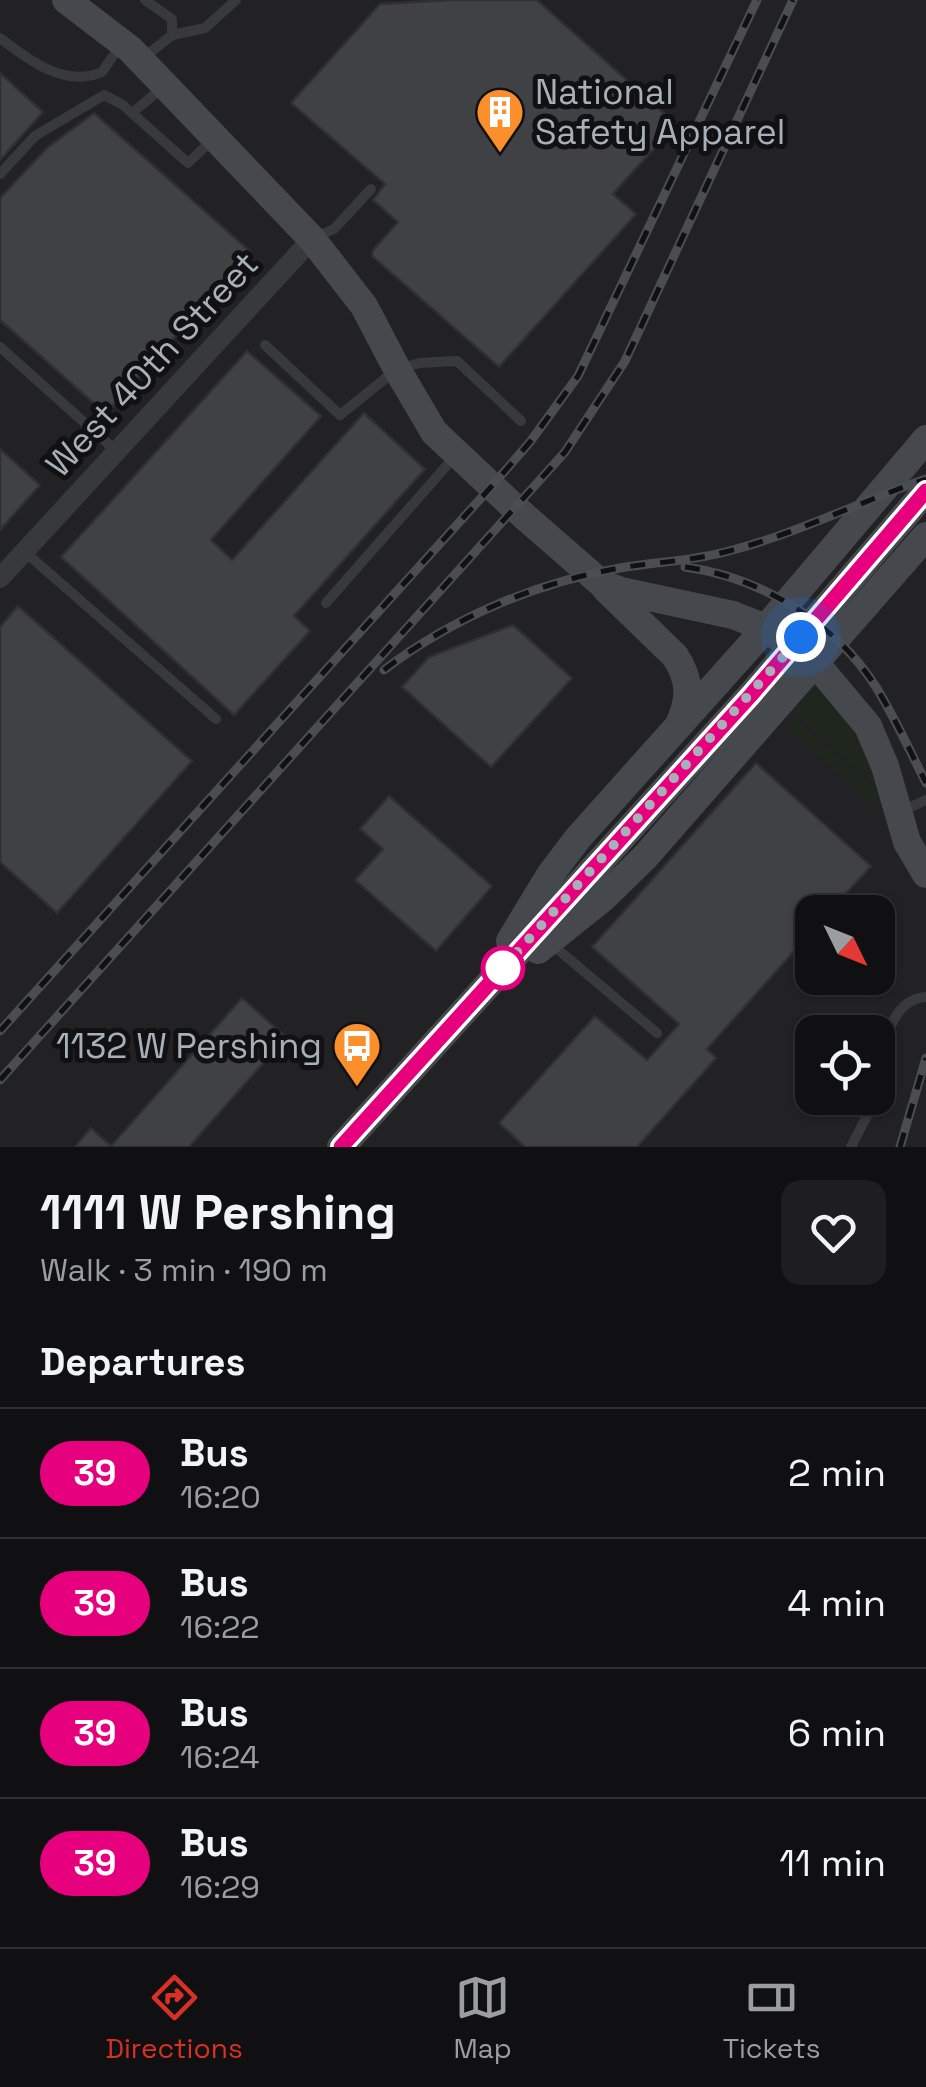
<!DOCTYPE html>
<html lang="en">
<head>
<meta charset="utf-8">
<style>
  :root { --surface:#101012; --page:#1e1e20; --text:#f1f3f6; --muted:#9c9d9f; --line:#303032; --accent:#d93025 }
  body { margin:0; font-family:"Space Grotesk",sans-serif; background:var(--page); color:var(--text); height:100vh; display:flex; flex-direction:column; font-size:38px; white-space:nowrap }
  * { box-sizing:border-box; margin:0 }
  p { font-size:32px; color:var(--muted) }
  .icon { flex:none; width:55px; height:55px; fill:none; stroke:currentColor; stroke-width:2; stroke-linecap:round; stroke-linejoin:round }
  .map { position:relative; height:1147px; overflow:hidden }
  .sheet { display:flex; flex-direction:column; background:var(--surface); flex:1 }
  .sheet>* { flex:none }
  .badge { padding:0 20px; border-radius:32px; font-size:35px; line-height:65px }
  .needle { width:65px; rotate:133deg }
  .buttons { position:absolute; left:795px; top:895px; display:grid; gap:20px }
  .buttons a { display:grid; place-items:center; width:100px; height:100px; border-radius:20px; background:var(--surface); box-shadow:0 2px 8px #0004,0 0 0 2px var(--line); font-size:50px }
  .you { position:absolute; width:50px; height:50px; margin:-25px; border:8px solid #fff; border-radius:50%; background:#1a73e8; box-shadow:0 0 0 15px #1a73e833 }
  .map>.badge { position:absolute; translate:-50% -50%; box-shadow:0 0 0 5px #fff }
  h2 { padding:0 40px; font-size:38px; line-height:90px }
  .round { display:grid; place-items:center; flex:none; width:105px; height:105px; border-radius:20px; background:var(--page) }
  .overview { display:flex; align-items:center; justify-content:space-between; height:170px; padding:0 40px }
  h1 { font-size:48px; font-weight:700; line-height:75px }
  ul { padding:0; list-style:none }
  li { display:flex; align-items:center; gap:30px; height:130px; padding:0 40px; border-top:2px solid var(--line) }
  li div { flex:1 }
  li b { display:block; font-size:38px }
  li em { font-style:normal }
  li .badge { min-width:110px; font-weight:700; text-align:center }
  .menu { display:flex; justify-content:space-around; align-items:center; height:140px; border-top:2px solid var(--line); background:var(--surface); font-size:28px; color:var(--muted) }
  .menu a { display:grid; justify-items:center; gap:5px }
  .menu .current { color:var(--accent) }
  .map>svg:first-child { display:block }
  .built { fill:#222225; fill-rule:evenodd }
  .green { fill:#1e261e }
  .building { fill:#404145; stroke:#303034; stroke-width:2.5 }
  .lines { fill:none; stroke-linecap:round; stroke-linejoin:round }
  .lane { stroke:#37393d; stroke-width:10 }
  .street { stroke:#37393d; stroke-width:20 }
  .secondary { stroke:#45484d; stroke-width:28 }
  .rail-casing { stroke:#4a4d52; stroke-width:9 }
  .rail { stroke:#111113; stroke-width:5; stroke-dasharray:15; stroke-linecap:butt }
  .line-casing { stroke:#fff; stroke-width:22 }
  .line { stroke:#e6007e; stroke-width:15 }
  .walk { stroke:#a7b0b9; stroke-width:10; stroke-dasharray:0 18 }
  .stop-dot { fill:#fff; stroke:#e6007e; stroke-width:5 }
  .labels { text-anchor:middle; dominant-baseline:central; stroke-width:10; stroke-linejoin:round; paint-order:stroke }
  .poi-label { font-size:35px; fill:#a7b0b9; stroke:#111113; text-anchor:start }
  .street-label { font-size:35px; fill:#a7b0b9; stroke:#111113 }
</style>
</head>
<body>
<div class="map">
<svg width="926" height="1147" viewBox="0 0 926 1147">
  <rect width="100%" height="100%" fill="#161618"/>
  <path class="built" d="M0 0H926V1147H0ZM812 912H878V978H812ZM812 1032H878V1098H812Z"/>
  <path class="green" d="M817 689C856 693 871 761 883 792L792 711 808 693Z
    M794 718 877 792 880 811 787 727Z"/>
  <path class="building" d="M449 0H537L676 124 613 194 636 214 499 367 372 256 373 250 398 222 373 200 385 184 291 103 380 4Z
    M0 73 43 112 0 160Z
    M94 113 251 252 106 414 0 320V198L48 147Z
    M247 351 321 416 211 540 232 560 364 413 425 469 294 616 310 631 234 715 61 557Z
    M0 449 40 485 0 530Z
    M18 606 192 761 57 913 0 862V627Z
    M513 625 572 678 491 767 402 687 429 657Z
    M756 763 871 866 829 912H812V931L707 1049 716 1058 637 1147H525L499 1123 595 1016 647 1060 679 1024 592 947Z
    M389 796 492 886 436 951 355 880 383 849 360 829Z
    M242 998 286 1037 189 1147H75L91 1128 111 1146Z"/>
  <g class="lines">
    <path class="lane" d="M172 35 205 28 236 0
      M0 38C28 60 65 88 102 72L122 43
      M141 60 172 35V19L145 0
      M132 113 162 88
      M0 174 35 136 104 95 123 105 188 163 214 138
      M316 237 334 229 371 189
      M265 345 340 415 397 369 420 363 457 361 521 421
      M0 347 115 450
      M25 552 216 719
      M326 603 456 455
      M899 812 926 800
      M549 942 657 1033
      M878 1087C884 1056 885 1000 926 997
      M851 1147 876 1098"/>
    <path class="street" d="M0 578 312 239"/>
    <path class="secondary" d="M66 0 130 49 312 239 364 306 397 369 434 432 516 509 602 584 621 591 733 615 766 628 817 665 868 726 885 766 907 842 926 874
      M606 589 675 656C690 679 691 697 680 722
      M510 941 550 875 578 838 766 628 926 439
      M538 950 603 898 645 857 926 536
      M341 1147 751 695 926 491"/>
    <g class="rail-casing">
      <path id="rail" d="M685 567C760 577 835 622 876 687 895 718 910 751 926 783
        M384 670C452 618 535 583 620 568 655 562 691 561 725 552 794 535 859 502 926 479
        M0 1031 491 487 530 442 578 376 757 0
        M0 1080 565 452 625 361 793 0
        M900 1147 926 1058"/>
    </g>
    <use href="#rail" class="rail"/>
  </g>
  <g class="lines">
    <g class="line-casing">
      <path id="line" d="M341 1147 751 695 926 491"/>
    </g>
    <use href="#line" class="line"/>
    <path class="walk" d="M503 968 492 980 801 637"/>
  </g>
  <defs>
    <g id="building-pin" transform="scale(2.5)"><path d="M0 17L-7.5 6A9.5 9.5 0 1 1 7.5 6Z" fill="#fa8f2c" stroke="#111113"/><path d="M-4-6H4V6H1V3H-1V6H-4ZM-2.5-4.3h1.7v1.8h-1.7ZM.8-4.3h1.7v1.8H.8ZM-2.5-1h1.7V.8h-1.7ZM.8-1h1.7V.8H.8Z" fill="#fff"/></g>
    <g id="bus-pin" transform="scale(2.5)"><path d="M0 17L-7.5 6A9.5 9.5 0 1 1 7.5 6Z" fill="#fa8f2c" stroke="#111113"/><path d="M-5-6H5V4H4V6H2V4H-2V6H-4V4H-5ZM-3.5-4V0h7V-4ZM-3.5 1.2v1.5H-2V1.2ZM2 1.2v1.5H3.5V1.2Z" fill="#fff"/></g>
  </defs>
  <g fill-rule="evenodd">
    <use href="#building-pin" x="500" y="112"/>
    <use href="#bus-pin" x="357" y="1046"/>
  </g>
  <circle class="stop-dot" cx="503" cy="968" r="20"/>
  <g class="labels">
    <g class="poi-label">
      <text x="535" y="92">National<tspan x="535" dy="40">Safety Apparel</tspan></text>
      <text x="322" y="1046" text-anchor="end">1132 W Pershing</text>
    </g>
    <g class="street-label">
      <text transform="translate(152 364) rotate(-47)">West 40th Street</text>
    </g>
  </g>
</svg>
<div class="buttons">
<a><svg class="needle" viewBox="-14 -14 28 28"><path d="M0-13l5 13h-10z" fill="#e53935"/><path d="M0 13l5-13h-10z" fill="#9c9d9f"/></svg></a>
<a><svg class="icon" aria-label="locate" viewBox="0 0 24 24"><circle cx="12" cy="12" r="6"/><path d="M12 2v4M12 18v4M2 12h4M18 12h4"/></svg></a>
</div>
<div class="you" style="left:801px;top:637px"></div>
</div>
<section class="sheet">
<div class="overview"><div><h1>1111 W Pershing</h1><p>Walk · 3 min · 190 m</p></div><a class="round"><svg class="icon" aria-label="heart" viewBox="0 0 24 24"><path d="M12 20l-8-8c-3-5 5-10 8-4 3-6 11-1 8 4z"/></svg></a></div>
<h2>Departures</h2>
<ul>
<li><span class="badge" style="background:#e6007e;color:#fff">39</span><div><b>Bus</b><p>16:20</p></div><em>2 min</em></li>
<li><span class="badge" style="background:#e6007e;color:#fff">39</span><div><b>Bus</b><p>16:22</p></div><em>4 min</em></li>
<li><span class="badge" style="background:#e6007e;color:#fff">39</span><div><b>Bus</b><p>16:24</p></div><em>6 min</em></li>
<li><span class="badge" style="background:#e6007e;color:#fff">39</span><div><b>Bus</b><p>16:29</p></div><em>11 min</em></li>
</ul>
</section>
<nav class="menu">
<a class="current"><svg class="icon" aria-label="directions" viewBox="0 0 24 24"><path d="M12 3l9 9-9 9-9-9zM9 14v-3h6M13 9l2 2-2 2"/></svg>Directions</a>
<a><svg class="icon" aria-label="map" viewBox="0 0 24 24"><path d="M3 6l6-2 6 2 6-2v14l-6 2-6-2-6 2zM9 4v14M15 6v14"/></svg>Map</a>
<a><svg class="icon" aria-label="tickets" viewBox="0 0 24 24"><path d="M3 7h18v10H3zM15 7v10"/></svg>Tickets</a>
</nav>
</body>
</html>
